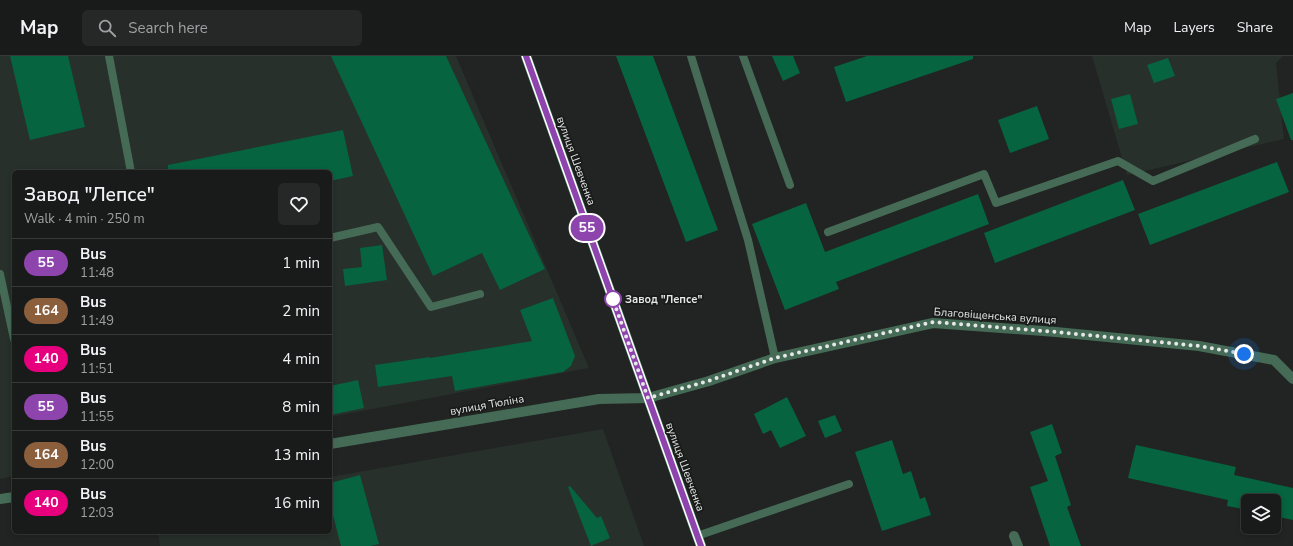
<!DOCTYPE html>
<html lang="en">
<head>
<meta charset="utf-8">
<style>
  :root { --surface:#191b1a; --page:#262827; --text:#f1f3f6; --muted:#9fa1a2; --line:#373939 }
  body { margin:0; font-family:"Nunito Sans",sans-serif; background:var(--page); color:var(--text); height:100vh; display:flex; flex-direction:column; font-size:15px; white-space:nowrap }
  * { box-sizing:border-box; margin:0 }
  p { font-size:13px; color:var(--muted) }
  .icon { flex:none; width:22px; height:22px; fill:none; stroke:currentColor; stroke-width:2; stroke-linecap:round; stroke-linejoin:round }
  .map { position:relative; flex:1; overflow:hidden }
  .drawer { position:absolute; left:12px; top:114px; width:320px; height:364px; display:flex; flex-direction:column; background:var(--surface); border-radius:6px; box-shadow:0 2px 6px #0003,0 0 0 1px var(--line) }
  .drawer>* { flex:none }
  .badge { padding:0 8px; border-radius:13px; font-size:14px; line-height:26px }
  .controls { position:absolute; left:1241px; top:438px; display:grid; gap:8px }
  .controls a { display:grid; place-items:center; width:40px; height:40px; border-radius:6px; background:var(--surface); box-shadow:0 2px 6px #0003,0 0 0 1px var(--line); font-size:20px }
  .you { position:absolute; width:20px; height:20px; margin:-10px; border:3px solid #fff; border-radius:50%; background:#1a73e8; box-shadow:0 0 0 6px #1a73e833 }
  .map>.badge { position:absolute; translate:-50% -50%; box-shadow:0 0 0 2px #fff }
  .round { display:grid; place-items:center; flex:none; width:42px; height:42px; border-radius:6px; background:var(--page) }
  .headline { display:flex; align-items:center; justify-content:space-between; height:68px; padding:0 12px }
  h1 { font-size:19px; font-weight:600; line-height:30px }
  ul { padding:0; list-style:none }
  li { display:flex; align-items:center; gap:12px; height:48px; padding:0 12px; border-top:1px solid var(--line) }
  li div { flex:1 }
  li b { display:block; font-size:15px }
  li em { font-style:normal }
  li .badge { min-width:44px; font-weight:700; text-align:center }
  header { display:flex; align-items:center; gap:24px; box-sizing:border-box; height:56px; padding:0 20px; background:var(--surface); border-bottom:1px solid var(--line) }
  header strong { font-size:19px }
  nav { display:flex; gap:22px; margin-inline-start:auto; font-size:14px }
  .search { width:280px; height:36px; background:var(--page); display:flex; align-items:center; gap:10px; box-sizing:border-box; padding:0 14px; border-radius:6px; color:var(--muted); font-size:15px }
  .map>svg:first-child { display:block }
  .built { fill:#27302b }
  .building { fill:#066440 }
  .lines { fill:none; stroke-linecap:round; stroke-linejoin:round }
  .service { stroke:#456b56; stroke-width:8 }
  .minor { stroke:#456b56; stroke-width:10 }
  .secondary { stroke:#549373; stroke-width:10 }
  .line-casing { stroke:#fff; stroke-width:9 }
  .line { stroke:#8e44ad; stroke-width:6 }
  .walk { stroke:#e6e8e7; stroke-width:4; stroke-dasharray:0 7.2 }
  .stop-dot { fill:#fff; stroke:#8e44ad; stroke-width:2 }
  .labels { text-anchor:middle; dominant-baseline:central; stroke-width:3.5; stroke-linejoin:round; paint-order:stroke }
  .street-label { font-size:11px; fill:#e6e8e7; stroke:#181b19 }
  .stop-label { font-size:11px; font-weight:bold; fill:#e6e8e7; stroke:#181b19; text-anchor:start }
</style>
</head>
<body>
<header>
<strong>Map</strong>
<div class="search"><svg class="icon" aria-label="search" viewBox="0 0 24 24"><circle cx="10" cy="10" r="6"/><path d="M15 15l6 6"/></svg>Search here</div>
<nav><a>Map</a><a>Layers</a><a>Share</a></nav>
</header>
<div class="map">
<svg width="1293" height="490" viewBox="0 0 1293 490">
  <rect width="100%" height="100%" fill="#212422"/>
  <path class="built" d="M0 0H456L589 312 330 361V116H14V420L0 423Z
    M1092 0H1283L1276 7 1284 83 1127 119Z
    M603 373 644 490H160L158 476H330V421Z"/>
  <path class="building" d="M10 0H68L85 71 30 84Z
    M331 0H446L545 213 500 234 482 197 433 220Z
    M616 0H653L718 174 686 186Z
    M772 0H793L800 17 783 25Z
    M867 0H973V3L846 46 834 11Z
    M1168 2 1175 20 1154 27 1147 9Z
    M1293 37V84H1291L1276 43Z
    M1130 38 1138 68 1119 73 1111 43Z
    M1037 50 1049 83 1010 97 998 64Z
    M343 74 353 120 330 125V116H168V109Z
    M1277 106 1289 136 1150 189 1138 158Z
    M1123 124 1135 154 995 207 984 177Z
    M978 138 989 168 836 226 839 233 785 254 752 168 806 147 825 196Z
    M382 189 387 224 345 230 343 213 362 211 360 192Z
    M553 242 575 300 571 310 563 316 455 335 452 320 378 331 375 309 430 301V302L532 285 520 254Z
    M358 324 364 352 330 359V330Z
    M787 341 806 380 780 392 771 374 763 378 754 358Z
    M835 359 842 375 825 382 818 365Z
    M1052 368 1062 397 1055 400 1071 449 1067 451 1081 490H1050L1030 431 1048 425 1030 376Z
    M892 384 903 418 911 415 920 443 925 441 931 459 882 475 855 396Z
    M1136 389 1236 411 1234 419 1293 432V464L1274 460V445H1248V454L1227 450 1228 444 1128 422Z
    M360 419 379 488 370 490H341L330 448V427Z
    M570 430 597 462 601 460 610 482 591 490 568 431Z"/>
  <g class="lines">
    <path class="service" d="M109 0 131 116
      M691 0 748 184 775 302
      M743 0 790 129
      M828 176 984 118 996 147 1118 105 1153 125 1255 83
      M330 182 378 171 431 251 480 238
      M0 218 14 283
      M697 480 849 428"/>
    <path class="minor" d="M330 388 599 343 648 342 709 325 775 302 933 267 1056 276 1199 290 1274 304 1293 323
      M0 443 14 441
      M1014 480 1018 490"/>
    <path class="secondary" d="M526 0 701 490"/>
  </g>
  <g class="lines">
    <g class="line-casing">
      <path id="line" d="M526 0 701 490"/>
    </g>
    <use href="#line" class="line"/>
    <path class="walk" d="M613 243 611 238 648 342 708 325 775 302 933 266 1056 276 1199 290 1244 298"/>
  </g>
  <circle class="stop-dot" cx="613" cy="243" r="8"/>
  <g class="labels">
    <g class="street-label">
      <text transform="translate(576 105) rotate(70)">вулиця Шевченка</text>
      <text transform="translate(995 260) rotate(4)">Благовіщенська вулиця</text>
      <text transform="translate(487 349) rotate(-10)">вулиця Тюліна</text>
      <text transform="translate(685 411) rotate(70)">вулиця Шевченка</text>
    </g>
    <g class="stop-label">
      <text x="625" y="243">Завод "Лепсе"</text>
    </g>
  </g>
</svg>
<div class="controls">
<a><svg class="icon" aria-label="layers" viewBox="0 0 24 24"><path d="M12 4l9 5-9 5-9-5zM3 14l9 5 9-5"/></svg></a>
</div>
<div class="you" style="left:1244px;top:298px"></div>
<b class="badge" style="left:587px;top:172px;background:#8e44ad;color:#fff">55</b>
<section class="drawer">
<div class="headline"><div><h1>Завод &quot;Лепсе&quot;</h1><p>Walk · 4 min · 250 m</p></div><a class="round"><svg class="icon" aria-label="heart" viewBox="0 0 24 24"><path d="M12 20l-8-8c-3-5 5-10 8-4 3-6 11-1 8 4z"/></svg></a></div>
<ul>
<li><span class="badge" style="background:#8e44ad;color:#fff">55</span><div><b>Bus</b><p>11:48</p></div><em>1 min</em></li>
<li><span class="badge" style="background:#8b5e3c;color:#fff">164</span><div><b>Bus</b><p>11:49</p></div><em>2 min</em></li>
<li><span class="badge" style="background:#e6007e;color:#fff">140</span><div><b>Bus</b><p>11:51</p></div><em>4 min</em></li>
<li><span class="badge" style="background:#8e44ad;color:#fff">55</span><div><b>Bus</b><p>11:55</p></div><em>8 min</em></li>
<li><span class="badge" style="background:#8b5e3c;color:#fff">164</span><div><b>Bus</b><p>12:00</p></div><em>13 min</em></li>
<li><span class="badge" style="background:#e6007e;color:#fff">140</span><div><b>Bus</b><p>12:03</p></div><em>16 min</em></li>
</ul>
</section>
</div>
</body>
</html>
